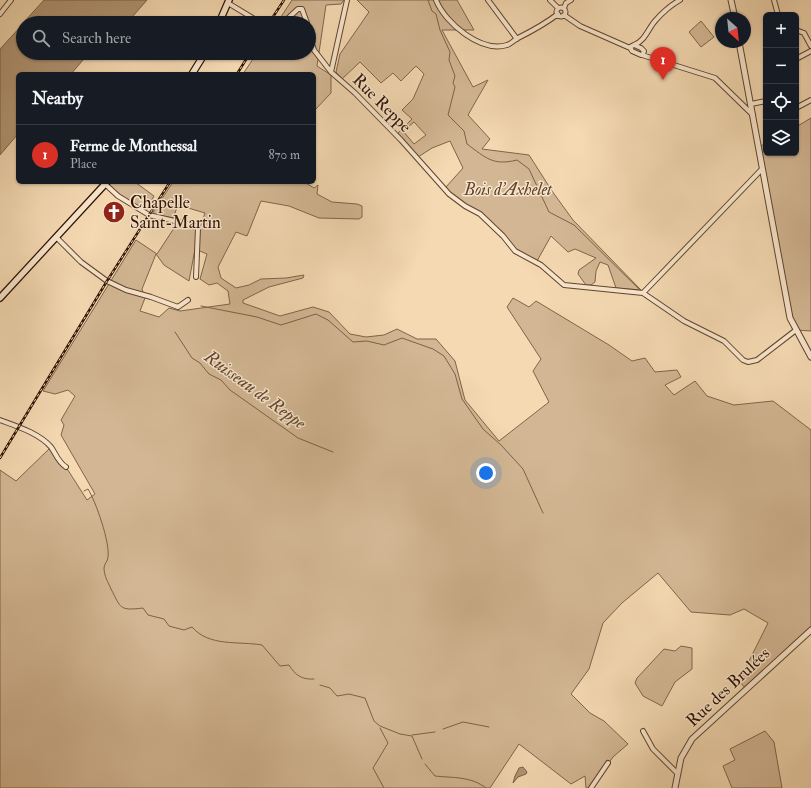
<!DOCTYPE html>
<html lang="en">
<head>
<meta charset="utf-8">
<style>
  body { margin:0; font-family:"IM FELL Double Pica",serif; background:#20242c; color:#f1f3f6 }
  .controls { position:absolute; right:12px; top:12px; display:grid; overflow:hidden; border-radius:6px; box-shadow:0 1px 3px #0004 }
  .controls button { width:36px; height:36px; display:grid; place-items:center; padding:0; border:0; border-bottom:1px solid #363941; background:#171b24; color:#f1f3f6; font:20px sans-serif }
  .compass { position:absolute; left:715px; top:12px; width:36px; height:36px; border-radius:50%; background:#171b24; box-shadow:0 1px 3px #0004; rotate:153deg }
  .you { position:absolute; left:486px; top:473px; width:14px; height:14px; margin:-10px; border:3px solid #fff; border-radius:50%; background:#1a73e8; box-shadow:0 0 0 6px #1a73e833 }
  .badge { display:grid; place-items:center; width:26px; height:26px; border-radius:50%; background:#d93025; color:#fff; font-size:13px; font-weight:700 }
  .pin { position:absolute; translate:-50% -33px; filter:drop-shadow(0 1px 2px #0008) }
  .pin::after { content:''; position:absolute; top:21px; width:14px; height:12px; background:inherit; clip-path:polygon(0 0,100% 0,50% 100%) }
  .list { margin:0; padding:0; list-style:none }
  h2 { display:flex; justify-content:space-between; align-items:center; height:52px; margin:0; padding:0 16px; font-size:17px }
  h2 small { font-size:13px; font-weight:400; color:#9ea1a6 }
  .list li { display:grid; grid-template-columns:26px 1fr auto; gap:12px; align-items:center; box-sizing:border-box; height:60px; padding:0 16px; border-top:1px solid #363941 }
  .list b { display:block; font-size:15px; white-space:nowrap }
  .list p { margin:0; font-size:13px; white-space:nowrap; color:#9ea1a6 }
  .list em { font-size:13px; font-style:normal; color:#9ea1a6 }
  .icon { flex:none; width:22px; height:22px; fill:none; stroke:currentColor; stroke-width:2; stroke-linecap:round; stroke-linejoin:round }
  .map { position:relative; flex:none; width:811px; height:788px; overflow:hidden }
  .search { position:absolute; background:#171b24; box-shadow:0 1px 3px #0004; left:16px; top:16px; width:300px; height:44px; display:flex; align-items:center; gap:10px; box-sizing:border-box; padding:0 14px; border-radius:22px; color:#9ea1a6; font-size:15px }
  .panel { position:absolute; background:#171b24; box-shadow:0 1px 3px #0004; left:16px; top:72px; width:300px; height:112px; border-radius:6px }
  .map>svg:first-child { display:block }
  .green { fill:#d3b794; stroke:#81644a; fill-rule:evenodd }
  .water { fill:#b19575; stroke:#7d6146 }
  .lines { fill:none; stroke-linecap:round; stroke-linejoin:round }
  .stream { stroke:#7d6146; stroke-width:1 }
  .minor-casing { stroke:#60442c; stroke-width:6 }
  .tertiary-casing { stroke:#60442c; stroke-width:7 }
  .secondary-casing { stroke:#2f1200; stroke-width:8 }
  .minor { stroke:#f8e6cd; stroke-width:4 }
  .tertiary { stroke:#f8e6cd; stroke-width:5 }
  .secondary { stroke:#f8e6cd; stroke-width:5.5 }
  .rail-casing { stroke:#2f1200; stroke-width:2.5 }
  .rail { stroke:#f8e6cd; stroke-width:1; stroke-dasharray:3; stroke-linecap:butt }
  .labels { text-anchor:middle; dominant-baseline:central; stroke-width:3; stroke-linejoin:round; paint-order:stroke }
  .street-label { font-size:17px; fill:#2f1200; stroke:#f8e6cd }
  .park-label { font-size:17px; font-style:italic; fill:#60442c; stroke:#f8e6cd }
  .poi-label { font-size:17px; fill:#2f1200; stroke:#f8e6cd; text-anchor:start }
  .water-label { font-size:18px; font-style:italic; fill:#63462f; stroke:#f8e6cd }
</style>
</head>
<body>
<div class="map">
<svg width="811" height="788" viewBox="0 0 811 788">
  <rect width="100%" height="100%" fill="#f4d9b2"/>
  <filter id="stains"><feTurbulence type="fractalNoise" baseFrequency=".005" numOctaves="4"/><feColorMatrix values="0 0 0 0 .2 0 0 0 0 .09 0 0 0 0 .02 0 0 0 .5 -.17"/></filter>
  <radialGradient id="worn" r=".72"><stop offset=".6" stop-color="#630" stop-opacity="0"/><stop offset="1" stop-color="#630" stop-opacity=".3"/></radialGradient>
  <path class="green" d="M292 0H344L341 4 326 5 317 66 331 75V93L314 111V74H243L257 53H309V23H277Z
    M357 0H457L474 30H442L473 87 488 80 468 115 490 139 482 149 529 155 552 191 573 220 641 290 616 288 608 265 600 262 596 271 595 282 591 285H586L578 274 579 270 596 258 575 249 568 252 551 236 537 261 516 250 494 225 450 193 446 187 463 168 450 141 432 148 418 157 398 133 412 119 402 110 413 99 424 74 416 66 401 81 393 73 381 83 360 62 342 79 336 72 340 54 369 12ZM414 122 426 135 414 144 403 131Z
    M701 21 714 37 701 47 689 32Z
    M811 118V331L796 330 790 318 759 147 766 143V153H796V127Z
    M110 182H135L154 196 145 213 125 201 107 185Z
    M173 182H304L314 188 318 185 317 194 332 202 357 204 362 206V217L359 219 319 218 289 206 261 201 247 236 236 232 218 267 221 278 236 288 249 285 261 279 286 278 304 275 303 278 269 287 243 300V303L280 316 313 307 329 312 350 334 366 337 384 335 397 329 417 339H436L455 361 465 400 499 441 549 402 533 371 541 359 507 307 513 298 529 307 536 301 609 345 632 361 645 358 655 372 677 370 681 377 665 385 674 395 695 381 707 396 734 405 773 401 811 430V628L746 689 739 681 768 623 744 609 730 615 691 612 658 573 622 603 603 623 589 669 571 694 590 713 604 721 628 744 613 757 591 788H586L585 776 571 784 519 744 490 788H0V470L16 481 49 449 66 467 87 500 95 494 61 435 64 425 61 420 75 396 68 390 55 394 43 391 136 240 157 254 178 222 200 227 205 213 178 205 173 218 152 214ZM195 249 207 254 200 279 209 285 217 283 228 291 230 304 180 311 169 308 159 317 140 311 145 298 142 289 156 254 164 265 189 281Z
    M681 646 692 648V669L675 682 662 706 643 696 635 683 637 678 664 649 675 651Z
    M765 731 774 742 782 788H732L723 766 735 760 730 749Z"/>
  <path class="water" d="M44 0H147L127 23H23Z
    M23 24V53H89L71 74H18V134L0 155V49Z
    M523 767 527 772 526 774 518 777 513 783 515 776 519 768Z"/>
  <g class="lines">
    <path class="stream" d="M428 0 432 11 436 14 440 30 450 52 449 60 455 76 453 83 455 87 448 115 464 131 467 144C486 158 493 166 517 160L529 169 549 212 574 225 639 289
      M201 306 257 317 281 325 316 314 328 320 353 342 367 341 384 345 402 338 433 349 444 356 455 374 462 399 483 429 501 445 523 469 543 513
      M175 332 192 358 200 363 209 374 221 380 230 390 298 438 333 452
      M84 491 88 489C96 502 110 542 108 557 108 561 104 564 104 568 104 576 108 582 111 589 121 608 119 611 143 608L148 615 164 619 169 626 184 630 192 627C209 647 239 641 262 645L280 666 289 665C295 675 302 680 314 679
      M320 685 330 688 337 696 349 694 365 698 374 721 380 726 400 734 412 736 422 759
      M380 728 388 743 373 768 384 788
      M443 729 463 722 489 727
      M412 735 435 732
      M425 764 435 776C452 778 471 776 486 788"/>
    <g class="minor-casing">
      <path id="minor" d="M347 0 331 72 355 93 401 140 449 194 465 206 480 214 503 236 515 251 541 265 564 285 643 293 762 169
        M436 0C445 23 481 53 507 45 511 44 514 40 518 38 532 31 545 24 558 14
        M488 0 517 39
        M550 0 558 8
        M774 0 778 15
        M228 3 261 23
        M556.5 12a4.5 4.5 0 1 1 9 0a4.5 4.5 0 1 1-9 0Z
        M564 8 566 3 571 0
        M0 14 11 0
        M564 15 580 26 630 48
        M283 23 298 9H302L307 23
        M796 30 804 33 811 46
        M309 35 314 50 331 72
        M634 45C645 41 648 29 655 21 662 13 671 5 680 0
        M634 45 641 48 644 51 643 54 641 55 632 51 630 47Z
        M642 55 715 78 753 115
        M796 59 811 51
        M751 104 766 101
        M796 108 811 100
        M105 184 118 196 149 215 196 226 198 228 196 277
        M56 237 81 262 107 281 126 290 151 297 178 307 188 300
        M643 293 684 321 724 341 743 360 748 362 757 360 796 330
        M0 420C16 426 39 433 51 447 56 454 58 462 66 467
        M643 731 653 749 678 774
        M591 788 608 763"/>
    </g>
    <g class="tertiary-casing">
      <path id="tertiary" d="M731 0 735 18
        M739 42 790 318 811 357
        M675 788 681 758 692 739 811 630"/>
    </g>
    <g class="secondary-casing">
      <path id="secondary" d="M219 23 229 0
        M192 74 205 53
        M0 298 107 182"/>
    </g>
    <use href="#minor" class="minor"/>
    <use href="#tertiary" class="tertiary"/>
    <use href="#secondary" class="secondary"/>
    <g class="rail-casing">
      <path id="rail" d="M269 23 284 0
        M237 74 250 53
        M0 458 107 281 170 182"/>
    </g>
    <use href="#rail" class="rail"/>
  </g>
  <defs>
    <g id="church-disc" transform="scale(1.15)"><circle r="9.5" fill="#8f2418" stroke="#f8e6cd"/><path d="M-1.2-6h2.4v3.5h3.3v2.4h-3.3V6h-2.4V-.1h-3.3v-2.4h3.3Z" fill="#fff"/></g>
  </defs>
  <g fill-rule="evenodd">
    <use href="#church-disc" x="114" y="212"/>
  </g>
  <g class="labels">
    <g class="street-label">
      <text transform="translate(382 103) rotate(45)">Rue Reppe</text>
      <text transform="translate(728 687) rotate(-43)">Rue des Brulées</text>
    </g>
    <g class="park-label">
      <text x="508" y="189">Bois d'Axhelet</text>
    </g>
    <g class="poi-label">
      <text x="130" y="202">Chapelle<tspan x="130" dy="20">Saint-Martin</tspan></text>
    </g>
    <g class="water-label">
      <text transform="translate(255 390) rotate(36)">Ruisseau de Reppe</text>
    </g>
  </g>
  <rect width="100%" height="100%" filter="url(#stains)"/>
  <rect width="100%" height="100%" fill="url(#worn)"/>
</svg>
<div class="controls">
<button>+</button>
<button>−</button>
<button><svg class="icon" aria-label="locate" viewBox="0 0 24 24"><circle cx="12" cy="12" r="6"/><path d="M12 2v4M12 18v4M2 12h4M18 12h4"/></svg></button>
<button><svg class="icon" aria-label="layers" viewBox="0 0 24 24"><path d="M12 4l9 5-9 5-9-5zM3 14l9 5 9-5"/></svg></button>
</div>
<svg class="compass" viewBox="-18 -18 36 36"><path d="M0-13l5 13h-10z" fill="#e53935"/><path d="M0 13l5-13h-10z" fill="#9ea1a6"/></svg>
<div class="you"></div>
<div class="pin badge" style="left:663px;top:80px">1</div>
<div class="search"><svg class="icon" aria-label="search" viewBox="0 0 24 24"><circle cx="10" cy="10" r="6"/><path d="M15 15l6 6"/></svg>Search here</div>
<section class="panel">
<h2>Nearby<small></small></h2>
<ul class="list">
<li><span class="badge">1</span><div><b>Ferme de Monthessal</b><p>Place</p></div><em>870 m</em></li>
</ul>
</section>
</div>
</body>
</html>
